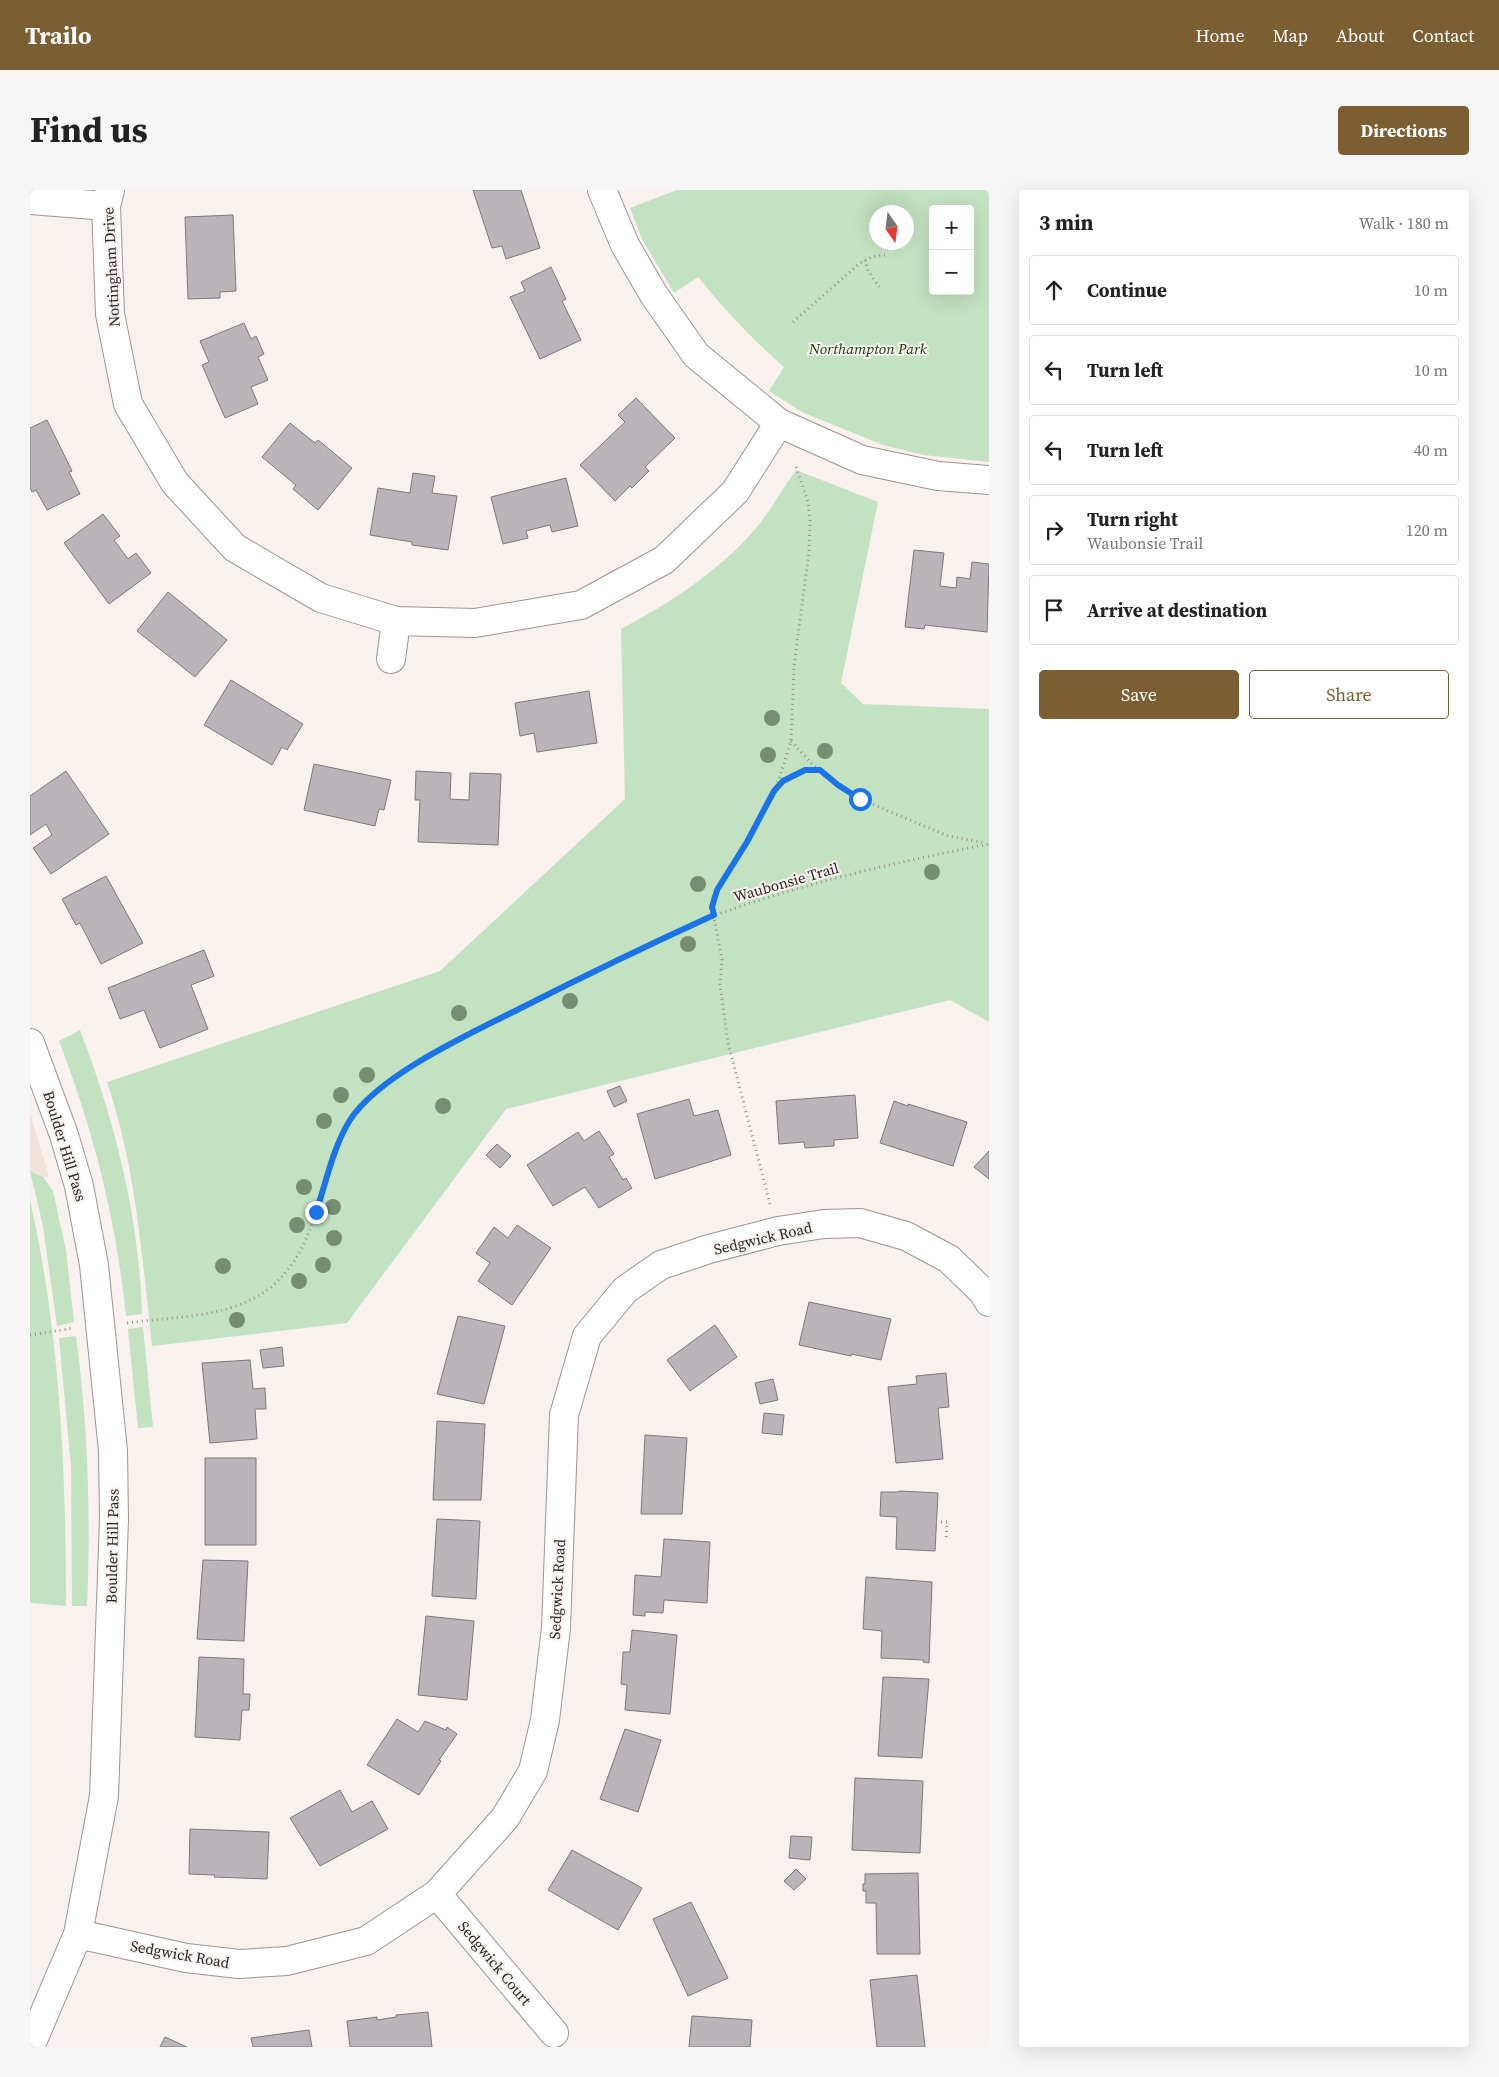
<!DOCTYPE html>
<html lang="en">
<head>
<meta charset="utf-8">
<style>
  body { margin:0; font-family:"Source Serif 4",serif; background:#f6f6f6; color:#222 }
  .controls { position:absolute; right:15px; top:15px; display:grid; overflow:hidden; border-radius:5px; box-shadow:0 5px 20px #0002 }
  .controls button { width:45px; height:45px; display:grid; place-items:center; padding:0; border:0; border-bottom:1px solid #e0e0e0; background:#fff; color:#222; font:25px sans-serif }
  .compass { position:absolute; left:839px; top:15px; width:45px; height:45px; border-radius:50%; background:#fff; box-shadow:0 5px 20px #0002; rotate:166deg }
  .stop { position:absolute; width:15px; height:15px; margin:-11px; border:4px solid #1a73e8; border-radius:50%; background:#fff }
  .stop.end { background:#1a73e8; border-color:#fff; box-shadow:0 1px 5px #0008 }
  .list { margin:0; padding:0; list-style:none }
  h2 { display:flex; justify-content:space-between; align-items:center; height:65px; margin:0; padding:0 20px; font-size:21px }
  h2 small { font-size:16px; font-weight:400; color:#767676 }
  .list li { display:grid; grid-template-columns:32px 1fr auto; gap:15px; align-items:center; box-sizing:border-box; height:70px; margin:0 10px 10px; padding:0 10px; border:1px solid #e0e0e0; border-radius:5px }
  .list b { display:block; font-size:19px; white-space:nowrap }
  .list p { margin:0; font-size:16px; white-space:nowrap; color:#767676 }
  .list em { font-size:16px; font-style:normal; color:#767676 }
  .actions { display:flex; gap:10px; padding:15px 20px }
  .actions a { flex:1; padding:11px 0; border:1px solid #7b5e31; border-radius:5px; text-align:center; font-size:18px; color:#7b5e31 }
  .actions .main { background:#7b5e31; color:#fff }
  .icon { flex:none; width:28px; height:28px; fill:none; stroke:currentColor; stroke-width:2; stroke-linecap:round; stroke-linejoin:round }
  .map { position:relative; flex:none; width:959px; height:1857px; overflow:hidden; border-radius:5px }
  header { display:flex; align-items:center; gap:30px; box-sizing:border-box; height:70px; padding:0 25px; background:#7b5e31; color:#fff }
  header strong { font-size:24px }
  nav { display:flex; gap:28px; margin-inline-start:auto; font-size:18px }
  .intro { display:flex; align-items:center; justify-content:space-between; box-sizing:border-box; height:120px; padding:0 30px }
  h1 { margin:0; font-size:35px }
  .button { padding:12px 22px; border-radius:5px; background:#7b5e31; color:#fff; font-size:18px; font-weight:700 }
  main { display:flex; gap:30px; padding:0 30px }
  aside { flex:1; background:#fff; border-radius:5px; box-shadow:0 5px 20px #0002 }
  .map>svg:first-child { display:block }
  .built { fill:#f1e2dc }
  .green { fill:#c3e2c1; fill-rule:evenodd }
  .building { fill:#bab5b9; stroke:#7d787c }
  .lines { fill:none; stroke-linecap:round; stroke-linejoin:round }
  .minor-casing { stroke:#9c9593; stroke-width:30 }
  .path { stroke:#979290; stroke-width:3; stroke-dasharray:1 4; stroke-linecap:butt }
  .minor { stroke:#fff; stroke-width:28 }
  .tree { fill:#758e72 }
  .route { stroke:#1a73e8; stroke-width:6 }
  .labels { text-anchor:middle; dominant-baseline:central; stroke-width:4; stroke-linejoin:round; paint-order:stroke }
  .street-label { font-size:15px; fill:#2a2726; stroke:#f8f1ee }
  .park-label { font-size:15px; font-style:italic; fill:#0a3d0d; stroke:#f8f1ee }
</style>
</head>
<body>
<header>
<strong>Trailo</strong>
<nav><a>Home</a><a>Map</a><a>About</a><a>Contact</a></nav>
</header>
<div class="intro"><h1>Find us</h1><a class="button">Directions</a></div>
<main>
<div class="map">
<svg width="959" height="1857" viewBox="0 0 959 1857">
  <rect width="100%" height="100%" fill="#f8f1ee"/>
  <path class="built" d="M0 923 19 987H13L0 981Z"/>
  <path class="green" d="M647 0H959V272L894 265 853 255 772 222 739 201 754 177C722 149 695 120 668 87L644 103 612 49 600 18ZM903 19H940V101H903ZM846 22H876V52H846Z
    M766 280 848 312 811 493 833 514 959 519V832L920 810 476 919 317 1133 122 1156C112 1067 106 977 77 892L410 781 595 609 591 439C638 414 683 385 719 346 737 327 751 301 766 280Z
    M50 840C85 931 109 1026 112 1124L96 1126C86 1029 64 942 29 851Z
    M0 981 13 987 23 1001 36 1060 44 1132 27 1136 13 1036Z
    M0 1010C30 1142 36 1281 36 1416L0 1413Z
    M113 1137 123 1237 108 1238 98 1139Z
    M46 1146C58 1236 61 1325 57 1416H42L41 1277 29 1148Z"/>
  <path class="building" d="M443 0H491L510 58 476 69 472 56 462 58Z
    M203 25 206 101 190 102V108L158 109 155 27Z
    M521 77 536 109 532 111 551 150 510 169 480 107 495 101 491 92Z
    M214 133 221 149 226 146 234 164 228 167 238 190 221 197 228 214 195 228 172 175 179 172 170 151Z
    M606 208 645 248 615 277 619 281 602 298 600 296 585 311 550 275 595 232 588 225Z
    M17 230 42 281 39 282 50 304 17 320 6 300 2 302 0 298V238Z
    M260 233 285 253 288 250 322 278 288 320 263 299 266 295 232 267Z
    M383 283 405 286 402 303 427 306 418 360 382 355V352L340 345 348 298 380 303Z
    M536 288 548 336 522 342 520 335 496 341 498 348 473 354 461 307Z
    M73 324 90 346 84 350 98 369 106 363 121 383 79 414 34 353Z
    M884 360 914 363 910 396 926 398 927 387 940 389 942 372 959 374 957 442 895 435 894 439 875 437Z
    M138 402 197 450 165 487 107 441Z
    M201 490 273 534 257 560 252 557 242 575 174 535Z
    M559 501 567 553 507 562 504 543 490 546 485 513Z
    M284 574 361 590 354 620 349 619 345 636 274 620Z
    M36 581 79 644 21 684 3 658 22 645 16 634 0 645V606Z
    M386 581 421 583 420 609 439 610 440 583 471 584 468 655 388 652 390 610H385Z
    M76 686 113 753 71 774 50 733 46 735 32 709Z
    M174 760 184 786 161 795 178 839 130 858 114 820 90 829 78 798Z
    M590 896 597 911 584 917 577 901Z
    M825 905 828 948 804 950V956L775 958 774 952 749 954 746 911Z
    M659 909 664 926 688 920 701 965 625 989 607 924Z
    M864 911 878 916V914L937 932 923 976 850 953Z
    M569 941 584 964 579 967 593 990 596 988 602 998 569 1018 555 997 523 1016 497 975 548 942 554 951Z
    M467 954 481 966 470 978 456 965Z
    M959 961V989L944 977Z
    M487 1035 521 1058 482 1115 448 1091 460 1073 446 1063 464 1037 478 1048Z
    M779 1112 861 1129 851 1170 821 1164V1166L769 1155Z
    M428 1126 475 1136 454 1214 407 1204Z
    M685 1135 707 1167 660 1201 637 1170Z
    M252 1157 254 1176 233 1178 230 1160Z
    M220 1170 223 1199 235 1198 236 1219H225L227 1249 180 1253 172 1173Z
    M916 1183 919 1217 908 1218 913 1269 866 1273 858 1197 887 1194 886 1186Z
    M743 1189 748 1210 730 1214 725 1193Z
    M734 1223 754 1225 752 1245 732 1243Z
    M407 1231 455 1234 451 1310H403Z
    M615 1245 657 1248 652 1324H611Z
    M175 1268H226V1355H175Z
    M869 1301 908 1303 905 1361 866 1359 867 1327 850 1326 851 1302H868Z
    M407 1329 450 1331 446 1409 402 1406Z
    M634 1349 680 1352 677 1413 634 1410 633 1423 615 1422V1426L603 1425 605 1385 631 1387Z
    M173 1370 218 1371 214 1451 167 1449Z
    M836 1387 902 1392 899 1473 893 1472 894 1470 851 1468 852 1441 833 1439Z
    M396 1426 444 1431 437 1510 388 1505Z
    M602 1440 647 1445 640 1524 595 1520 597 1495 591 1494 593 1462H600Z
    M169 1467 214 1469 213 1504H220L219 1520H212L210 1550 165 1547Z
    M853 1487 899 1489 892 1568 848 1566Z
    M367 1529 388 1542 395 1531 416 1540 417 1537 427 1544 409 1570 411 1571 389 1605 337 1575Z
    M595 1539 631 1550 608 1622 570 1609Z
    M825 1588 893 1591 890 1663 822 1660Z
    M310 1600 322 1622 342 1611 358 1639 290 1676 260 1628Z
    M160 1639 239 1642 237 1689 184 1687 185 1685 159 1684Z
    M761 1646 782 1647 780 1670 759 1668Z
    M542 1660 612 1698 588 1740 518 1700Z
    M766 1679 776 1689 764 1700 754 1691Z
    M888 1683 890 1764H847L846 1713H836V1701H833V1694H835V1684Z
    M661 1712 698 1788 658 1806 623 1729Z
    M887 1785 895 1857H847L840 1790Z
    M398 1822 402 1857H320L317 1831 347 1827V1830L366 1827V1825Z
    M662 1826 722 1830 720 1857H659Z
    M279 1840 282 1857H223L221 1848Z
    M135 1847 157 1857H130Z"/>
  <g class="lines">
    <g class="minor-casing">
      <path id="minor" d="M80 0 76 16 80 124 98 214 145 293 205 358 291 408 366 431 445 433 551 415 634 370 705 302 749 233
        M572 0 595 55 624 105 666 165 749 233 832 270 908 286 959 290
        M0 10 76 16
        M361 469 366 431
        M0 853 34 945 49 996 64 1075 83 1261 84 1329 74 1606 48 1744 0 1857
        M407 1704 524 1843
        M48 1744 156 1768 209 1774 257 1771 336 1751 407 1704 475 1628 503 1581 515 1530 526 1438 534 1225 557 1146 595 1100 631 1075 679 1059 748 1041 794 1034 830 1033 876 1046 919 1069 953 1102 959 1112"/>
    </g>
    <path class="path" d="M835 70 838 80 849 97
      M763 132 830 73 842 67 855 65
      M761 551 781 573 808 595 830 609 918 646 956 653
      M747 598C758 585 773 577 790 580
      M740 1014 698 853 690 794 692 770 682 717 687 700 735 620 749 589 761 551 764 476 779 361 780 329 778 312 766 277
      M97 1133C133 1128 171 1128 206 1116 292 1086 282 996 319 932 331 911 353 896 373 882 415 853 464 831 511 808 551 788 592 767 633 749 650 741 668 731 686 725 774 693 867 672 959 654
      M0 1145 44 1138
      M906 1332H917L916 1351"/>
    <use href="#minor" class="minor"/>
  </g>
  <g class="tree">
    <circle cx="742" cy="528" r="8"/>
    <circle cx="795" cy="561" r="8"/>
    <circle cx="738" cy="565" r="8"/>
    <circle cx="902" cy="682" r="8"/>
    <circle cx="668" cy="694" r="8"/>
    <circle cx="658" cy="754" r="8"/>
    <circle cx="540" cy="811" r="8"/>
    <circle cx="429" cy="823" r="8"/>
    <circle cx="337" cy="885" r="8"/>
    <circle cx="311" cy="905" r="8"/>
    <circle cx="413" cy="916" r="8"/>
    <circle cx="294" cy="931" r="8"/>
    <circle cx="274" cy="997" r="8"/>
    <circle cx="303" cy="1017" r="8"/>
    <circle cx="267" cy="1035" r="8"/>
    <circle cx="304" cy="1048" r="8"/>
    <circle cx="293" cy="1075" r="8"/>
    <circle cx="193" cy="1076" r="8"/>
    <circle cx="269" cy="1091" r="8"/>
    <circle cx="207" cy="1130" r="8"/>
  </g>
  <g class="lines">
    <path class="route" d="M286 1022C296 993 303 957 320 930 349 885 441 843 489 819 554 786 618 755 684 725L682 717 687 700 717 652 744 601 753 591 775 580H790L808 595 830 609"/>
  </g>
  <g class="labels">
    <g class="street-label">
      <text transform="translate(81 77) rotate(-93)">Nottingham Drive</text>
      <text transform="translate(756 692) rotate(-16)">Waubonsie Trail</text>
      <text transform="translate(35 956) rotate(73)">Boulder Hill Pass</text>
      <text transform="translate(733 1048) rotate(-13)">Sedgwick Road</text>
      <text transform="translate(82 1356) rotate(-89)">Boulder Hill Pass</text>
      <text transform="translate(527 1399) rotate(-87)">Sedgwick Road</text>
      <text transform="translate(150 1764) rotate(10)">Sedgwick Road</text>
      <text transform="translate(465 1773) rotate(50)">Sedgwick Court</text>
    </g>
    <g class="park-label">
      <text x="838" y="158">Northampton Park</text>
    </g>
  </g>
</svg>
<div class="controls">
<button>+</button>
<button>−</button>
</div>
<svg class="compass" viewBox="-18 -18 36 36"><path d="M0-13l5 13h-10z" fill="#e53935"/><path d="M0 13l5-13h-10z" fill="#767676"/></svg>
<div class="stop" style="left:830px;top:609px"></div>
<div class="stop end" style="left:286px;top:1022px"></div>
</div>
<aside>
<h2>3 min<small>Walk · 180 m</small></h2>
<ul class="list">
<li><svg class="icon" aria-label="ahead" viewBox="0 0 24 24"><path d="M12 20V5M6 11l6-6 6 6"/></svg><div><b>Continue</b></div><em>10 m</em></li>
<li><svg class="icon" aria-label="left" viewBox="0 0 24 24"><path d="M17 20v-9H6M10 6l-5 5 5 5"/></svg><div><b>Turn left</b></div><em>10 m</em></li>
<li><svg class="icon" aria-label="left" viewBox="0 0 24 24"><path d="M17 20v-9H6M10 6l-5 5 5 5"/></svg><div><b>Turn left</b></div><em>40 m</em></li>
<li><svg class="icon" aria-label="right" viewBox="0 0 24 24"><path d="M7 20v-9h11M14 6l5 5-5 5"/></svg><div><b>Turn right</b><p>Waubonsie Trail</p></div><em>120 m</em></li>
<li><svg class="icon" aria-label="arrive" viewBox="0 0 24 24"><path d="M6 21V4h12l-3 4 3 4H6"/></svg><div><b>Arrive at destination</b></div></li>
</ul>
<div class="actions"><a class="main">Save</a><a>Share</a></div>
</aside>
</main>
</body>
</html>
